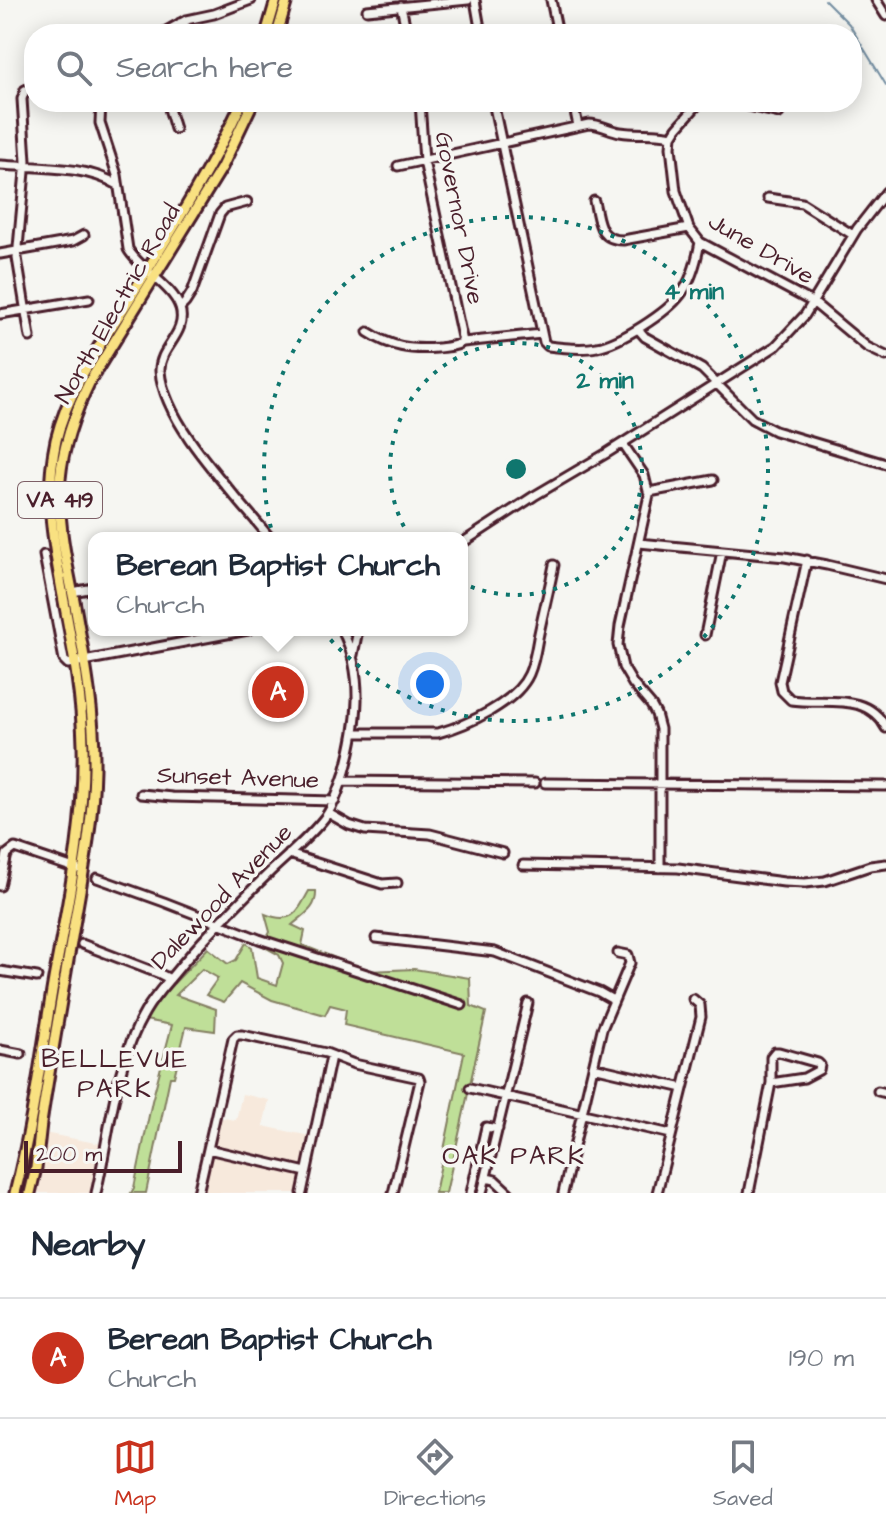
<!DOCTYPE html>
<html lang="en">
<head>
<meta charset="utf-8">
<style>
  body { margin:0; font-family:"Architects Daughter",sans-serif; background:#f6f6f7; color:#1f2937 }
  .scale { position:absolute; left:24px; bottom:20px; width:158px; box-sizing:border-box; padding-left:8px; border:4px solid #4a1f2b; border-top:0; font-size:22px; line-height:28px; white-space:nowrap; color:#4a1f2b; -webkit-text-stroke:6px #f6f6f2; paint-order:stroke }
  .you { position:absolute; left:430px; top:684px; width:28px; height:28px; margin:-20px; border:6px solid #fff; border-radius:50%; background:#1a73e8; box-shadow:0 0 0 12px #1a73e833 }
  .badge { display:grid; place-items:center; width:52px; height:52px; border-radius:50%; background:#c8321e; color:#fff; font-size:26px; font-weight:700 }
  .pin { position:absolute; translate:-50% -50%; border:4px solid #fff; box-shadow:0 2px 8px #0006 }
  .popup { position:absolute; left:88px; top:532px; width:380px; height:104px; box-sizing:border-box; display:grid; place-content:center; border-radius:16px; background:#fff; filter:drop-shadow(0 2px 6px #0005); font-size:26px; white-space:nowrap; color:#747a83 }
  .popup b { font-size:30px; color:#1f2937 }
  .popup::after { content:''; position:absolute; left:50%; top:100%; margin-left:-16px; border:16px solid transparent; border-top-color:#fff }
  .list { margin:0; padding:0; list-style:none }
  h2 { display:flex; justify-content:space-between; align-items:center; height:104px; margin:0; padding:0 32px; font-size:34px }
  h2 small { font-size:26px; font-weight:400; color:#747a83 }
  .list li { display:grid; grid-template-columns:52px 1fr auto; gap:24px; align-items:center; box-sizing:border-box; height:120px; padding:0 32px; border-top:2px solid #e0e1e3 }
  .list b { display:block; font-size:30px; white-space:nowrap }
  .list p { margin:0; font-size:26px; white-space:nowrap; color:#747a83 }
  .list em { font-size:26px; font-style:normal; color:#747a83 }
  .icon { flex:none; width:44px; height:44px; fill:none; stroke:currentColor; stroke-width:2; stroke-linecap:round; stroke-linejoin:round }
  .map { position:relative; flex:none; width:886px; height:1193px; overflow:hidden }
  .search { position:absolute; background:#fff; box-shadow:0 4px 20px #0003; left:24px; right:24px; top:24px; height:88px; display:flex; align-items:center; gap:20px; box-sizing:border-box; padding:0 28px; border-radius:32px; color:#747a83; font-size:30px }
  .sheet { height:224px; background:#fff }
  nav { display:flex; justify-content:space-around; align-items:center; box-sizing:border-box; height:112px; border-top:2px solid #e0e1e3; background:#fff; font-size:22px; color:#747a83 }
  nav a { display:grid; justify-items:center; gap:4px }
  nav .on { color:#c8321e }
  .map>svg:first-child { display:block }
  .built { fill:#f7e9dc }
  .green { fill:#bfdf98; stroke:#847f62; stroke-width:2 }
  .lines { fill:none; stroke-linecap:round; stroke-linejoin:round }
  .stream { stroke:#738da1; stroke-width:2 }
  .minor-casing { stroke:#4a1f2b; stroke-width:13 }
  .major-casing { stroke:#4a1f2b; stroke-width:15 }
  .minor { stroke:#f6f6f2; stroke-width:7 }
  .major { stroke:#f9e181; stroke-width:9 }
  .ring { fill:none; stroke:#0f766e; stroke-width:4; stroke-dasharray:4 8 }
  .labels { text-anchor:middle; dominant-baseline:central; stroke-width:7; stroke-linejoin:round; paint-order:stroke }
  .shield { fill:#f6f6f2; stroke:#7e6067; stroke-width:2 }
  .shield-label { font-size:22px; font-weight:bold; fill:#4a1f2b }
  .street-label { font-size:24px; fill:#4a1f2b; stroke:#f6f6f2 }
  .neighbourhood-label { font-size:26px; letter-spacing:2px; fill:#4a1f2b; stroke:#f6f6f2 }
  .centre { fill:#0f766e; stroke:#f6f6f2; stroke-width:4 }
  .ring-label { font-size:24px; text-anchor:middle; font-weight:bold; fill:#0f766e; stroke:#f6f6f2; stroke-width:7; stroke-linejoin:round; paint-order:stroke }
</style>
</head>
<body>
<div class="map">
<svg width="886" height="1193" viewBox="0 0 886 1193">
  <rect width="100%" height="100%" fill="#f6f6f2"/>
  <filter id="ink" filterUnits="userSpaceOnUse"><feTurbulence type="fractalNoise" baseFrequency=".0125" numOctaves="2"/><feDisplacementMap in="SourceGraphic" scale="16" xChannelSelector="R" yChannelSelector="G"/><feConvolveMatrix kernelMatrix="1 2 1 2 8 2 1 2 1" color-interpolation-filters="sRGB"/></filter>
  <g filter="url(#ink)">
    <path class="built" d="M242 1094 269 1100 263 1126 310 1136 297 1193H201L217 1117 236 1120Z
      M44 1133 101 1144 91 1193H33Z"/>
    <path class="green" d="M309 891H316C317 908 305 914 292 925L305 931 302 945 369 971 414 969 470 978 471 1006 486 1012 446 1193H435L464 1053 344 1025 346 1009 330 1005 325 1015 272 1000 240 983 224 1002 206 995 218 978 202 969 176 995 216 1009 215 1031 186 1027 174 1077H170L146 1193H131L134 1188 152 1101 172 1025 145 1020 152 1006 208 948 228 964 236 960 246 943 252 947 257 978 277 985 283 963 279 955 263 946 270 932 265 914C292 925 297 913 309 891Z"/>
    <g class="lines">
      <path class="stream" d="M825 0 849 24 886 85"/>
      <g class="minor-casing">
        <path id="minor" d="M475 0 481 34
          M551 0 558 34
          M876 0 886 16
          M401 6 407 34
          M367 10 468 0
          M180 23 201 34
          M161 34 186 20 214 14 251 0
          M101 102 100 123 117 175 128 249C139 269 173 286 180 308 188 334 159 347 160 371 164 425 236 495 270 538
          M167 102 175 129
          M420 102 424 161 463 342
          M493 102 544 342 548 346C563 348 582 350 597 347 620 343 667 313 681 294 691 281 697 259 700 242
          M573 102 578 126
          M700 102 677 128 672 136 671 147 676 191 689 228 700 242 814 303 867 347 886 356
          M731 102 779 113
          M0 165C38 168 86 165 118 185
          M398 166 589 124C600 124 609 130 620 132 638 135 655 132 672 136
          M768 198 802 203 853 235
          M594 201C599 221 598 240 623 240L689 228
          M0 254 73 241 84 235
          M180 308 185 303 192 292 220 214 225 208 247 202
          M0 314 89 299
          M638 329 645 337 702 369 752 419 775 431 886 464
          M368 332C391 347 410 350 437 348 447 347 454 347 463 342L542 334
          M30 337 17 258 26 161 22 99 25 90 34 86
          M623 444 644 475 649 495 620 626 618 645 623 667 633 684 651 705 656 714 660 729V868
          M649 492 713 480
          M462 543 534 496 607 453 776 346 805 315 857 229 886 192
          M639 543 785 557 827 565 886 579
          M44 555 64 660 68 664 248 630
          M807 560 780 682 782 691 791 700C825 705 867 691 886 728
          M72 592 94 588
          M705 635 722 551
          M353 655 358 630
          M355 733H438C467 725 516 703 529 674 534 663 536 650 538 638 543 614 549 590 554 565
          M342 781 535 783
          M545 783 886 786
          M141 794 172 797 335 801
          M328 813 349 825 365 830 430 834 503 853
          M289 854 382 884 397 883
          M523 865 678 868 784 882 805 883 825 881 870 866 886 864
          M97 878 164 902 259 939 462 1005
          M0 886 7 854 15 848 77 869
          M376 938 495 952 599 992 613 1000
          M82 944 160 974 170 979
          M0 971 37 977
          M0 1050 21 1054
          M775 1052H779L818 1063 820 1065 819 1070 804 1078 771 1083V1057Z
          M593 1067 683 1088
          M470 1088 671 1134
          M878 1091 886 1093
          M208 1149 306 1172
          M487 1178 495 1180 509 1193
          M96 1193C110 1134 114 1065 145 1012 153 998 164 986 174 974 204 937 237 904 270 872 289 854 310 837 326 816 335 803 340 787 345 772 358 725 365 675 342 630
          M198 1193 233 1039 237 1035H242L326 1053 354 1064 419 1078 420 1081 393 1193
          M302 1193 331 1056
          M471 1193 486 1127 498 1129
          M482 1193 528 1003
          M563 1193 602 1029 630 963 628 955 618 953
          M657 1193 701 1017 700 1005 693 999
          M749 1193 771 1083"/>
      </g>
      <g class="major-casing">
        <path id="major" d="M266 34 276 0
          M277 34 287 0
          M15 1193C33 1123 42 1050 54 979 68 902 85 824 83 745 82 695 72 645 63 596 53 541 44 496 56 440 68 389 100 345 128 301 168 237 210 171 242 102
          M30 1193 36 1168 41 1123C51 1059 62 995 73 931 82 878 93 823 94 769 95 711 84 656 74 600 66 560 57 520 60 479 63 445 75 412 90 381L222 167 253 102"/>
      </g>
      <use href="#minor" class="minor"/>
      <use href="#major" class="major"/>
    </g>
  </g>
  <g class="ring">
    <circle cx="516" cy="469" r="126"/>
    <circle cx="516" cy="469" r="252"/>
  </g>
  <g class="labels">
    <rect class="shield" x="18" y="482" width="84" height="36" rx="6"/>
    <g class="shield-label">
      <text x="60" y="500">VA 419</text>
    </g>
    <g class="street-label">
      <text transform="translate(459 218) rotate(79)">Governor Drive</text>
      <text transform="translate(761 249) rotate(30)">June Drive</text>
      <text transform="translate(118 304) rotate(-60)">North Electric Road</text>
      <text transform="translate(238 778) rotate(2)">Sunset Avenue</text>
      <text transform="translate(222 897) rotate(-46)">Dalewood Avenue</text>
    </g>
    <g class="neighbourhood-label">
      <text x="115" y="1059">BELLEVUE<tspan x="115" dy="30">PARK</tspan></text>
      <text x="514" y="1156">OAK PARK</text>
    </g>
  </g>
  <circle cx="516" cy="469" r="12" class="centre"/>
  <g class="ring-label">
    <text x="694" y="299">4 min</text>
    <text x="605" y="388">2 min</text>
  </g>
</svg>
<div class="scale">200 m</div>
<div class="you"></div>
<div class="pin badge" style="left:278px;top:692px">A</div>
<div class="popup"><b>Berean Baptist Church</b>Church</div>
<div class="search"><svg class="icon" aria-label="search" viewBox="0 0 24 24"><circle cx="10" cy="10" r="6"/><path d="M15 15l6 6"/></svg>Search here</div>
</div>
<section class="sheet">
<h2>Nearby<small></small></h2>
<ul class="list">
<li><span class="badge">A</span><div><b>Berean Baptist Church</b><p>Church</p></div><em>190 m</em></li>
</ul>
</section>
<nav>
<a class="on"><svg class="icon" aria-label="map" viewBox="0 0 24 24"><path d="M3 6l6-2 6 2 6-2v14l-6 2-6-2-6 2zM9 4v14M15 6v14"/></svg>Map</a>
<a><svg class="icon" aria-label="directions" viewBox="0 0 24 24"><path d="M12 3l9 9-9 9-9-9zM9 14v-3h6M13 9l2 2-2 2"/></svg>Directions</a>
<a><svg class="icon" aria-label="saved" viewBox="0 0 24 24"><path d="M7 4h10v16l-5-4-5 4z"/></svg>Saved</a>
</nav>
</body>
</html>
